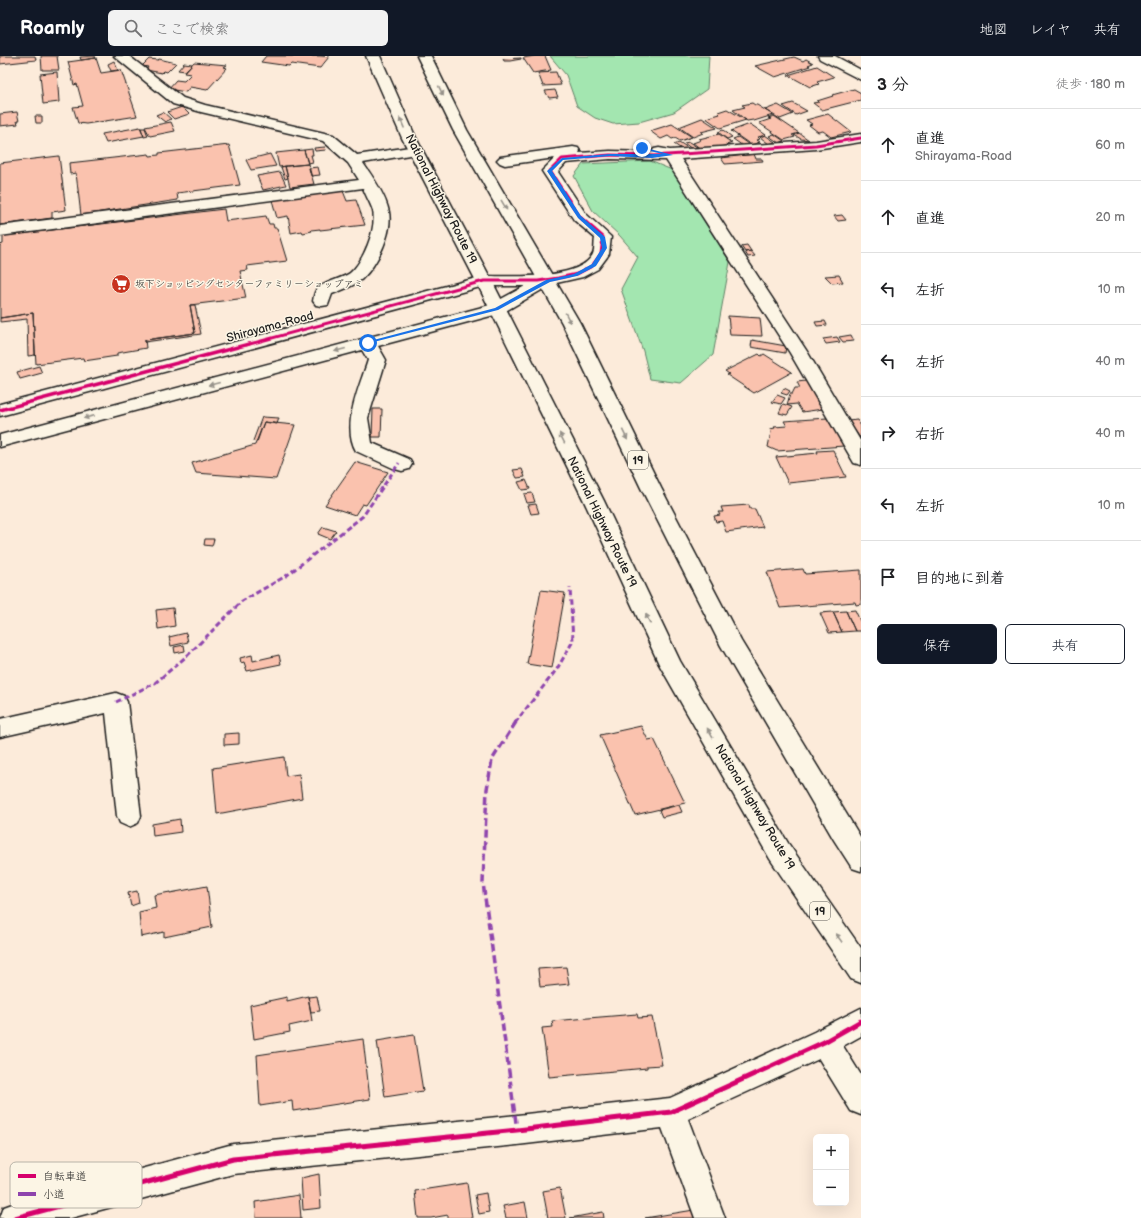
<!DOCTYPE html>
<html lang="ja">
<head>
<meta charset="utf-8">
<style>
  body { margin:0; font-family:"Balsamiq Sans","Klee One",sans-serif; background:#f2f2f2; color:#202124 }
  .controls { position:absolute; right:12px; bottom:12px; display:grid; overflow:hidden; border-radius:6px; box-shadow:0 4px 16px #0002 }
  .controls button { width:36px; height:36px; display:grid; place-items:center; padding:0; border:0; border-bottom:1px solid #e0e0e0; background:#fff; color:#202124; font:20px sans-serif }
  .stop { position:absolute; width:12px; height:12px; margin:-9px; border:3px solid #1a73e8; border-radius:50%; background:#fff }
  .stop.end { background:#1a73e8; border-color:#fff; box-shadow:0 1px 4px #0008 }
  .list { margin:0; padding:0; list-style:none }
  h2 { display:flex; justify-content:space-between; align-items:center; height:52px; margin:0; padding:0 16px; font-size:17px }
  h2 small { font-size:13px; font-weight:400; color:#757577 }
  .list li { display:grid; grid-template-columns:26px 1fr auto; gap:12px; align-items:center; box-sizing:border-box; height:72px; padding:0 16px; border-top:1px solid #e0e0e0 }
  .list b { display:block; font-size:15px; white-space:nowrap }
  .list p { margin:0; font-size:13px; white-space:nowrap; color:#757577 }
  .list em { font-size:13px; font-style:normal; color:#757577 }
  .actions { display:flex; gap:8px; padding:12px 16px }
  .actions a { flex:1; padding:9px 0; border:1px solid #111827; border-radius:6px; text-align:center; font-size:14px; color:#111827 }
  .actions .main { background:#111827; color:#fff }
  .icon { flex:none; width:22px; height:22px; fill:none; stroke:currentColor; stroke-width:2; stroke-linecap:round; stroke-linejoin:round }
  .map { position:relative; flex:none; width:861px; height:1162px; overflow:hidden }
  header { display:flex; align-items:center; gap:24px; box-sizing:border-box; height:56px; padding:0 20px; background:#111827; color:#fff }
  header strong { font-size:19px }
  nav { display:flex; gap:22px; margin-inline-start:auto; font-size:14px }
  .search { width:280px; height:36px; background:#f2f2f2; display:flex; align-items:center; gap:10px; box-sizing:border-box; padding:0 14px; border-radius:6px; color:#757577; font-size:15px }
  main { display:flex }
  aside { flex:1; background:#fff }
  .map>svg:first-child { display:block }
  .green { fill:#a3e6b0; stroke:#608166 }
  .building { fill:#fac2ae; stroke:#1c1c1c }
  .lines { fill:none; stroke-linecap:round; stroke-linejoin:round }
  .minor-casing { stroke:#1c1c1c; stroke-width:3 }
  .highway-casing { stroke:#1c1c1c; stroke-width:3 }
  .minor { fill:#fcf5e5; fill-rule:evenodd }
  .highway { fill:#fcf5e5; fill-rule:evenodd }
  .quiet-far1 { stroke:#8e44ad; stroke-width:3; stroke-dasharray:5.5 3; stroke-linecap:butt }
  .quiet { stroke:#8e44ad; stroke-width:3.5; stroke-dasharray:8 3.5; stroke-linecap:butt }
  .cycleway-far2-casing { stroke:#fcf5e5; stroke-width:5 }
  .cycleway-far1-casing { stroke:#fcf5e5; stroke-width:6 }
  .cycleway-casing { stroke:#fcf5e5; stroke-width:8 }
  .cycleway-far2 { stroke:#d6006c; stroke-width:3 }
  .cycleway-far1 { stroke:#d6006c; stroke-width:3.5 }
  .cycleway { stroke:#d6006c; stroke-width:5 }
  .oneway { fill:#97938b }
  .route { fill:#1a73e8 }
  .labels { text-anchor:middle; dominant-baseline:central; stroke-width:3; stroke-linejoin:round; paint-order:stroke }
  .far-poi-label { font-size:10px; fill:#1c1c1c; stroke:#fcf5e5; text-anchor:start }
  .shield { fill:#fcf5e5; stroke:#5f5d58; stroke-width:1 }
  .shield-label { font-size:11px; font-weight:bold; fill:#1c1c1c }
  .street-label { font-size:12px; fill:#1c1c1c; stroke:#fcf5e5 }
  .key { fill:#fcf5e5; stroke:#b9b4a9; stroke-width:1 }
  .key-label { font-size:11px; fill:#1c1c1c }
</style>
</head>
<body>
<header>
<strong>Roamly</strong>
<div class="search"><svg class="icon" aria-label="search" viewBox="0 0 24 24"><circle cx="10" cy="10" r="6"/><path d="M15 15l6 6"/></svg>ここで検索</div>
<nav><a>地図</a><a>レイヤ</a><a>共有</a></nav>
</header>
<main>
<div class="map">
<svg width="861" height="1162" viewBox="0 0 861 1162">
  <rect width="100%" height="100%" fill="#fcebda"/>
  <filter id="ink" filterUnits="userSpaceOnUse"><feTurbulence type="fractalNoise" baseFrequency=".025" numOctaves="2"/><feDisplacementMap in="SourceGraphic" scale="8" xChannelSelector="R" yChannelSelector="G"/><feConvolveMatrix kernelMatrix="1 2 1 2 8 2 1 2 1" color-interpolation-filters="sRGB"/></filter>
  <g filter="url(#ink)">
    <path class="green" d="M550 0H709L707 33 674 56 639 66 613 68 595 62 577 50 566 19Z
      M650 105 672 114 730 206 713 299 681 327 650 323 643 295 621 233 638 201 620 180 593 155 574 120 583 108Z"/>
    <path class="building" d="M0 0H35L36 4 0 8Z
      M41 0H57L59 14H42Z
      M95 0 96 2 81 4 80 1Z
      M266 0H320L329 1 320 12 291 8 289 10 261 6Z
      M535 0H545L551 14 533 17 523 2Z
      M794 1 803 5 806 3 813 7 808 9 810 10 775 21 755 10Z
      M96 2 101 17 121 14 137 60 86 68 78 67 73 51 83 50 77 28 74 29 68 6Z
      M521 2V3L510 5H504L503 3Z
      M149 3 158 4 159 3 176 7 167 16 164 15 162 17 146 14 148 11 142 10Z
      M114 5 118 14 111 15 108 8Z
      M194 6 227 9 224 11 227 12 207 34 190 31 186 36 168 33 176 24 184 25 191 18 184 17Z
      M184 7 192 8 185 15 178 14Z
      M817 10 834 21 817 26 819 28 810 31 788 19Z
      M57 16 59 46 43 48 40 18Z
      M556 16 561 29 543 30 538 17Z
      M854 33 861 37V44L822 54 813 47 819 46 817 45 833 40 832 39Z
      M555 34 558 41 549 42 545 35Z
      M752 47 755 49H757L773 59 754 65 753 64 747 65 733 54 745 51 742 49Z
      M793 47 807 55 796 59 783 50Z
      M778 49 793 58 780 63 765 54Z
      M182 51 189 58 174 63 167 56Z
      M727 53 746 64 720 72 706 62 720 58 718 56Z
      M17 56 19 65H17L18 68 0 70V58Z
      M163 56 171 63 165 66 156 59Z
      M828 58 851 76 831 81 823 75 818 76 809 69 812 68 806 64Z
      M35 60H42V67H36Z
      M774 60 799 77 792 79 795 81 784 84 759 67 771 63 768 62Z
      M702 62 717 72 701 76 703 77 693 81 679 71Z
      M171 66 175 75 150 80 145 71Z
      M672 68 692 81 680 85 675 82 672 83 668 80 661 83 650 75Z
      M750 68 766 79 758 81 760 83 757 84 760 86 751 89 731 75Z
      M140 71 144 80 106 87 102 78Z
      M141 72H145L148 80 144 81Z
      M723 74 732 81 727 83 718 76Z
      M799 77 809 84 801 83 794 79Z
      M719 78 732 87 718 92 716 91 701 93 693 87 701 84 699 83Z
      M774 78 784 85 779 87 769 80Z
      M765 79 775 86 769 88 760 81Z
      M738 81 748 88 743 90 733 83Z
      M679 86 688 92 683 94 674 88Z
      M689 86 697 91 692 93 684 87Z
      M229 89 240 129 177 137 178 144 81 159 76 117 70 118 69 107 149 98 150 100 159 99V97Z
      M325 91 326 94 315 95 314 92Z
      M312 93 313 99H311L313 106 308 107 304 94Z
      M304 94 308 108 279 111 276 97Z
      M270 98 276 110 251 114 246 104Z
      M754 98 756 103H762L763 105 725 108 721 102Z
      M59 100 66 154 52 156V162L0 169V107Z
      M308 108 314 128 290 131 285 110Z
      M285 110 288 122 285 123 281 111Z
      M318 111 320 119 311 120 309 112Z
      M280 116 286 129 263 134 257 120Z
      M343 135 347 145 356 144 365 169 320 174V173L311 174 312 175 303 177 302 175 291 177 288 160 277 162 272 144Z
      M224 153 226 165 266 160 269 168H273L274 172H277L287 205 247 210 248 214 240 215 246 242 190 249 195 277 145 284 146 292 117 297V300L84 305 83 302 36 308 33 257 0 262V189L3 188V180Z
      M842 159 846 164 838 165 834 160Z
      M747 189 751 195 745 196 741 190Z
      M751 195 755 200 748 201 745 196Z
      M839 219 843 226 832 227 825 220Z
      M190 249H195L201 278 145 286V284L195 277Z
      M33 257 35 299 28 300 27 263 0 266V262Z
      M728 260 760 262 762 280 730 279Z
      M825 265 827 269 817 270 815 266Z
      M851 279 854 285 843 286 839 281Z
      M837 281 840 286 826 288 823 283Z
      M752 284 786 290 785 297 751 291Z
      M759 298 761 300 764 298 792 316 754 337 727 319 729 318 725 315Z
      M39 310 42 317 20 323 17 316Z
      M806 325 823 353 802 356 797 348 787 349 790 338H792L795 332H800L797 326Z
      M784 332 790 335 787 339 781 337Z
      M777 339 785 342 781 348 772 346Z
      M783 348 792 351 787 359 779 357Z
      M373 353H382L381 381H372Z
      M262 361 279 362 277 368 264 366 257 386 253 385Z
      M827 362 844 390 777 395 768 391 771 376 770 373 775 372 774 371 787 370 784 365Z
      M857 364 861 370V383L848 365Z
      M264 366 295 369 276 423 196 417 192 407 255 389Z
      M833 394 846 421 788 427 776 401 818 397 817 395Z
      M355 406 388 416 366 449 362 448 355 459 325 449Z
      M522 413 525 421 517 422 513 414Z
      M526 424 530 433 522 434 518 426Z
      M532 437 535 446 527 447 524 438Z
      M536 448 539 457 531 458 528 449Z
      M749 449 750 453H755L763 471 726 476 722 465 716 466 714 460 720 459 718 456H723L721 451Z
      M323 471 336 475 330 483 318 478Z
      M205 483H214L212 490 204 489Z
      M803 513 805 518 861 514V548L856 549 855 546 780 552 767 516Z
      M541 534 565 537 552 612 527 608Z
      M173 552 175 570 158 573 156 554Z
      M855 554 861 567V575H855L846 555Z
      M846 555 855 575 842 576 833 556Z
      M833 556 842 576 829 577 820 557Z
      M186 577 188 586 171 590 169 581Z
      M184 589 185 595 175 597 174 591Z
      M252 599 253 605 279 599 281 608 247 615 244 606 241 607 240 602Z
      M641 670 648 684 654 683 685 747 635 759 600 679Z
      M239 677V688L224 689V678Z
      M284 701 286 720 299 718 302 742 217 758 213 712Z
      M679 749 682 756 662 761 659 754Z
      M180 763 181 776 153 780 152 768Z
      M207 830 212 871 164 881V876L141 881 139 856 156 852 154 839 170 836V837Z
      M137 835 139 847 131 850 128 837Z
      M566 911 569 928 540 931 538 913Z
      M308 940 312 965 289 970 290 976 254 983 250 949 287 941V945Z
      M317 940 320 955 311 956 308 941Z
      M637 958 638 962 652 961 662 1009 647 1010V1012L549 1021 542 972 553 971 552 965Z
      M414 979 423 1035 385 1041 377 985Z
      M363 983 370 1043 293 1055 292 1045 260 1050 257 999Z
      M319 1118 321 1152 303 1154 301 1122Z
      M467 1127 472 1162H448V1159L431 1162H418L415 1135Z
      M560 1132 566 1162H548L543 1135Z
      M486 1137 489 1156 479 1158 475 1139Z
      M299 1139 301 1162H256L255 1146Z
      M525 1146 528 1162H506L503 1150Z
      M694 1154 696 1162H645Z
      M603 1156 604 1162H570Z"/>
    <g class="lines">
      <g class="minor-casing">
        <path id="minor" d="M114 0H129L183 42 205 49 333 79 357 99 416 90 421 91 423 94 421 97 363 107C373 121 386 140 389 156 393 177 377 209 362 223 354 230 342 234 332 238L328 249 322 250 316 249 313 245C314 241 314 236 317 233 320 228 343 222 350 217 363 206 377 173 373 155 371 148 366 140 363 132L0 180V170L359 124 348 107 323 85 201 56 173 48Z
          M818 0H835L861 14V24L820 3Z
          M861 78V86L816 93 681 103 808 297 861 386V409L854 407 790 297 666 104 610 103 566 107 558 116 586 158 611 181 609 198 607 201 598 213 583 221 552 228 502 257 378 290 386 304 368 362 372 387 409 403 412 408 409 413 402 415 395 413 356 395C341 369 360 330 368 304L362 294 0 391V379L490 249 525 230H484L0 360V348L484 220C509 220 580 225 593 198 595 194 594 187 595 182L574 164 542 115 555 102 505 109 500 107 497 104 500 101 573 91 578 92 580 95 579 97 610 95 652 96 654 93 659 92 670 94 816 85Z
          M116 637 124 640 127 646 141 760 138 767 129 771 120 767 117 760 106 657 0 681V663Z
          M861 952V980L843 990 861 1019V1059L851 1055 819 1003 688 1063 725 1162H695L662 1072 517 1089 233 1118 71 1162H0L4 1151 15 1147 233 1088 517 1059 670 1042 814 976Z"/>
      </g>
      <g class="highway-casing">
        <path id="highway" d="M366 0H380L416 82 492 225 604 445 680 605 788 787 861 892V927L851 923 770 803 659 608 584 445 476 225 402 82Z
          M417 0H431L467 74 580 267 661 432 741 585 861 782V815L852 812 834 784 721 590 641 432 562 267 453 74Z"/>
      </g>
      <use href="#minor" class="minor"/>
      <use href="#highway" class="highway"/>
      <path class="quiet-far1" d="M116 646 155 627 188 599 242 545 286 520 363 460 399 407
        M515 667 557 613 573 585 570 532"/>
      <path class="quiet" d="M516 666 492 704 487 733 483 827 517 1074"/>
      <g class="cycleway-far2-casing">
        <path id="cycleway-far2" d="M246 289 484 225H538L558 222 577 218 592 210 601 198 603 181 580 161 550 115 562 103 610 99 652 100 816 89 861 82"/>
      </g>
      <g class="cycleway-far1-casing">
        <path id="cycleway-far1" d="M0 354 249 288"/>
      </g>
      <g class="cycleway-casing">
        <path id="cycleway" d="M15 1162 233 1103 517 1074 671 1056 824 986 861 965"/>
      </g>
      <use href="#cycleway-far2" class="cycleway-far2"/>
      <use href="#cycleway-far1" class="cycleway-far1"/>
      <use href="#cycleway" class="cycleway"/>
    </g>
    <defs><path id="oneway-solid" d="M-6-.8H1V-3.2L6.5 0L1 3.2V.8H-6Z"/></defs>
    <g class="oneway">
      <use href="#oneway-solid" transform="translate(441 35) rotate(64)"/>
      <use href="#oneway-solid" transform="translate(402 67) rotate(-113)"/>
      <use href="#oneway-solid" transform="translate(504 149) rotate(60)"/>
      <use href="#oneway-solid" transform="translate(568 262) rotate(62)"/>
      <use href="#oneway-solid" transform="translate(340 294) rotate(165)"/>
      <use href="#oneway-solid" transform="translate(214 328) rotate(165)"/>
      <use href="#oneway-solid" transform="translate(89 361) rotate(165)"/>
      <use href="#oneway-solid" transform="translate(625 379) rotate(64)"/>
      <use href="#oneway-solid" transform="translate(562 382) rotate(-117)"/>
      <use href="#oneway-solid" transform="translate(648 563) rotate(-115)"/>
      <use href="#oneway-solid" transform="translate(710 677) rotate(-120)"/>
      <use href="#oneway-solid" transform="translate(839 882) rotate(-125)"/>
    </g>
  </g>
  <path class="route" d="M642 91 673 99 652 102 610 100 563 104 552 115 581 160 605 181 607 192 596 210 577 220 550 226 498 254 366 288V286L495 252 546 224 574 218 592 208 602 192 600 182 578 162 547 115 562 102 610 98H663L641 93Z"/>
  <defs>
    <g id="supermarket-disc" transform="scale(1)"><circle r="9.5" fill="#c8321e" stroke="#fcf5e5"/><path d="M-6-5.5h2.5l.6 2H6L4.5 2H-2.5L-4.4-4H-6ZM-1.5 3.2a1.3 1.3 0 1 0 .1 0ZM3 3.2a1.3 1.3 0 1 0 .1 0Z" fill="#fff"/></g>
  </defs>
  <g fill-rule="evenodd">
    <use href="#supermarket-disc" x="121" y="228"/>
  </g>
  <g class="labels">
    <g class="far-poi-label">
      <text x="135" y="228">坂下ショッピングセンターファミリーショップアミ</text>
    </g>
    <g class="shield">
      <rect x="628" y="395" width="20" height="18" rx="3"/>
      <rect x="810" y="846" width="20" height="18" rx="3"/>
    </g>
    <g class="shield-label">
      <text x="638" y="404">19</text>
      <text x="820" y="855">19</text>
    </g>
    <g class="street-label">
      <text transform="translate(441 143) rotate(63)">National Highway Route 19</text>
      <text transform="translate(270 271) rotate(-15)">Shirayama-Road</text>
      <text transform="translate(602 466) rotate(64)">National Highway Route 19</text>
      <text transform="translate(755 751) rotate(59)">National Highway Route 19</text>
    </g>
  </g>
  <rect x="10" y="1106" width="132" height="46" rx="6" class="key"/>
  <rect x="18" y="1118" width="18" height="4" fill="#d6006c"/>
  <rect x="18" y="1136" width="18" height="4" fill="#8e44ad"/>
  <g class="key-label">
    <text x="43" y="1124">自転車道</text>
    <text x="43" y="1142">小道</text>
  </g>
</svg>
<div class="controls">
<button>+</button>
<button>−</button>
</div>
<div class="stop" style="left:368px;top:287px"></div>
<div class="stop end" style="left:642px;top:92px"></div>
</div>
<aside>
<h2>3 分<small>徒歩 · 180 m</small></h2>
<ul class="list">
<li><svg class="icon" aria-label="ahead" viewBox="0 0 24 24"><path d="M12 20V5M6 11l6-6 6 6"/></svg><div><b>直進</b><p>Shirayama-Road</p></div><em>60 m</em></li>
<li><svg class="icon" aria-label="ahead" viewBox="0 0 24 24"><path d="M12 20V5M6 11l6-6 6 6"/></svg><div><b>直進</b></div><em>20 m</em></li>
<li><svg class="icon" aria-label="left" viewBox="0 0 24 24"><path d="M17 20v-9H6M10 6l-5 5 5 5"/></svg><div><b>左折</b></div><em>10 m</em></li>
<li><svg class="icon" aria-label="left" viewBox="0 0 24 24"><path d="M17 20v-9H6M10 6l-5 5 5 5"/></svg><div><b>左折</b></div><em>40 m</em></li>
<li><svg class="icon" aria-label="right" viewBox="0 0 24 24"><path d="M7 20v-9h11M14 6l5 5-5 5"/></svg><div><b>右折</b></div><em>40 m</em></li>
<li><svg class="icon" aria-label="left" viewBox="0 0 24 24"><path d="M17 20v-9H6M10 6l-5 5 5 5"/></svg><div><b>左折</b></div><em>10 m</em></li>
<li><svg class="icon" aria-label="arrive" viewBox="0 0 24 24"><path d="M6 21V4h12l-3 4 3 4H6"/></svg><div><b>目的地に到着</b></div></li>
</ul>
<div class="actions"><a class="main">保存</a><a>共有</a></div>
</aside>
</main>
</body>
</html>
